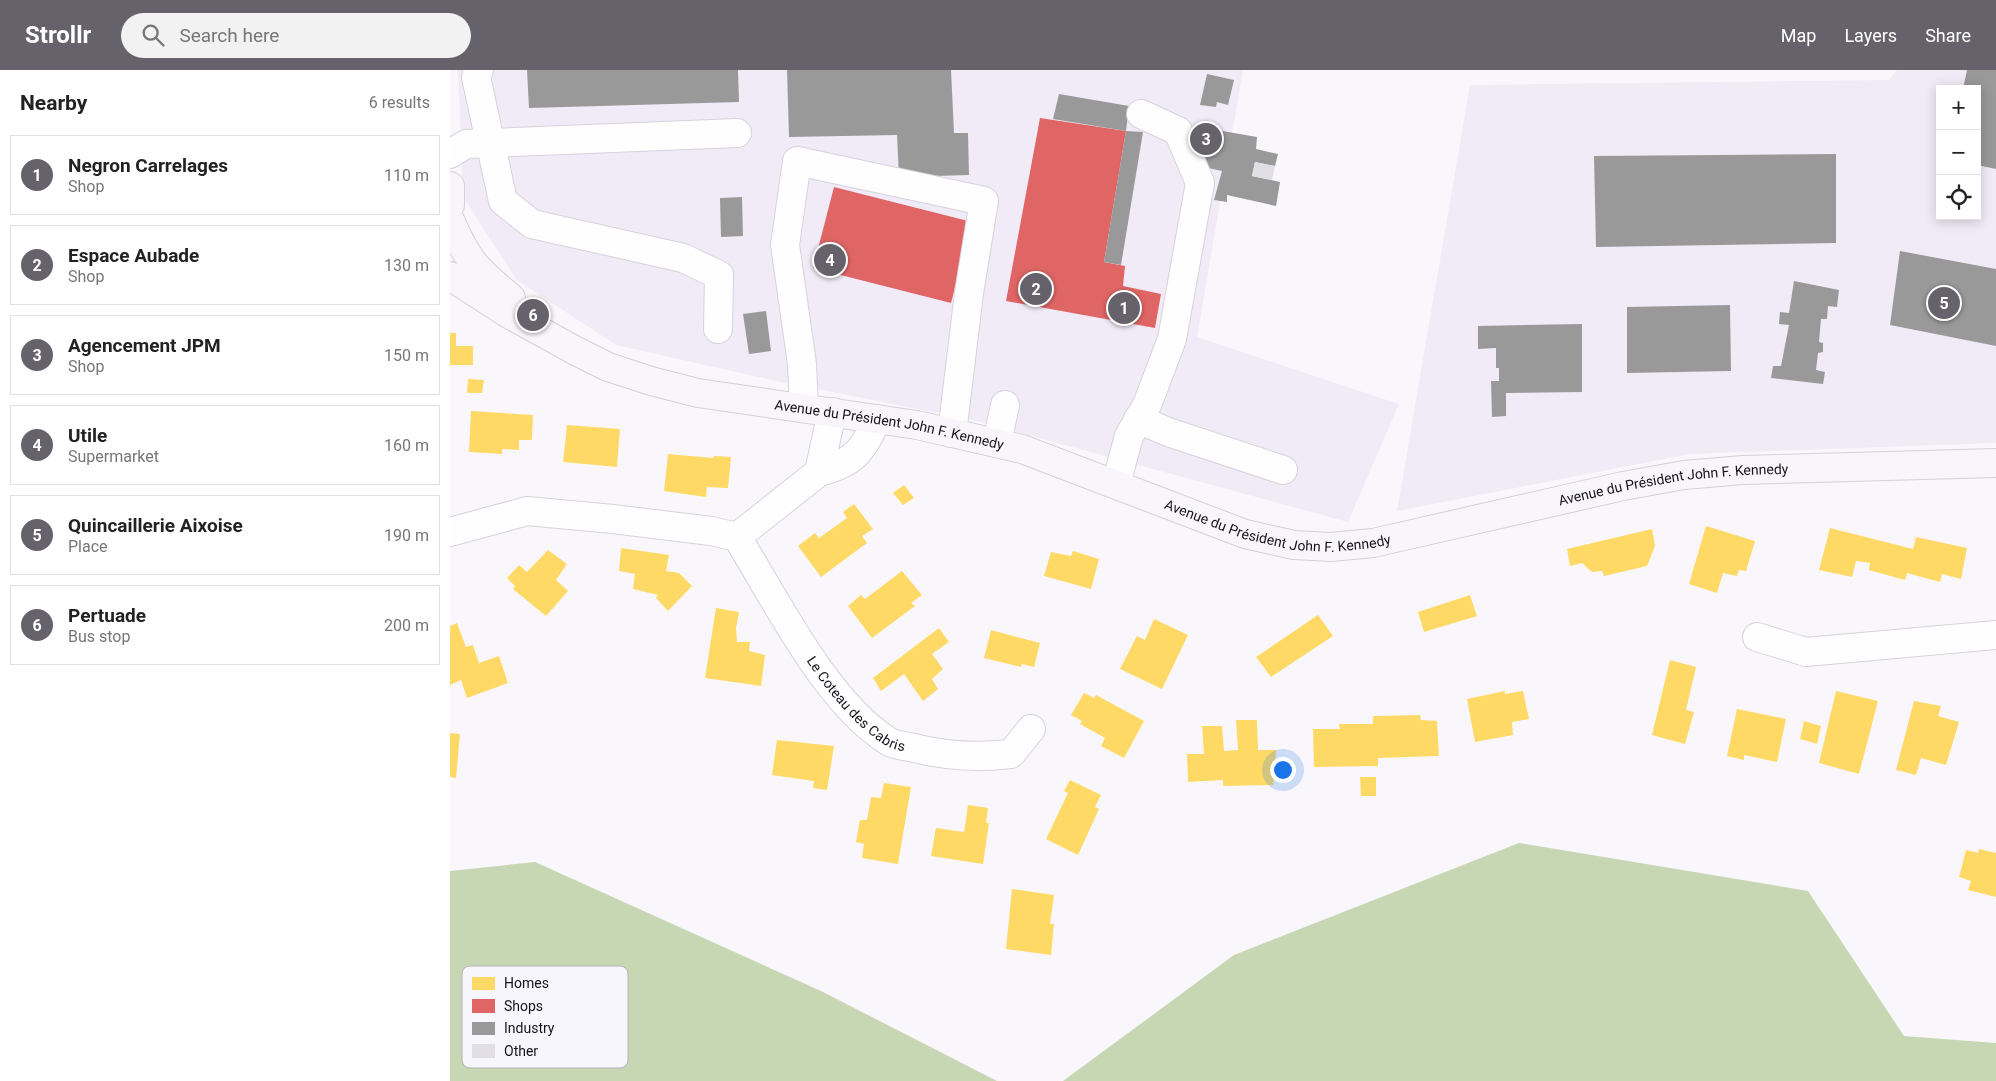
<!DOCTYPE html>
<html lang="en">
<head>
<meta charset="utf-8">
<style>
  body { margin:0; font-family:Roboto,sans-serif; background:#f2f2f2; color:#222 }
  .controls { position:absolute; right:15px; top:15px; display:grid; overflow:hidden; border-radius:0px; box-shadow:0 2px 12px #0003 }
  .controls button { width:45px; height:45px; display:grid; place-items:center; padding:0; border:0; border-bottom:1px solid #e0e0e0; background:#fff; color:#222; font:25px sans-serif }
  .you { position:absolute; left:832px; top:699px; width:18px; height:18px; margin:-12px; border:4px solid #fff; border-radius:50%; background:#1a73e8; box-shadow:0 0 0 8px #1a73e833 }
  .badge { display:grid; place-items:center; width:32px; height:32px; border-radius:50%; background:#65626b; color:#fff; font-size:16px; font-weight:700 }
  .pin { position:absolute; translate:-50% -50%; border:2px solid #fff; box-shadow:0 1px 5px #0006 }
  .list { margin:0; padding:0; list-style:none }
  h2 { display:flex; justify-content:space-between; align-items:center; height:65px; margin:0; padding:0 20px; font-size:21px }
  h2 small { font-size:16px; font-weight:400; color:#767676 }
  .list li { display:grid; grid-template-columns:32px 1fr auto; gap:15px; align-items:center; box-sizing:border-box; height:80px; margin:0 10px 10px; padding:0 10px; border:1px solid #e0e0e0; border-radius:0px }
  .list b { display:block; font-size:19px; white-space:nowrap }
  .list p { margin:0; font-size:16px; white-space:nowrap; color:#767676 }
  .list em { font-size:16px; font-style:normal; color:#767676 }
  .icon { flex:none; width:28px; height:28px; fill:none; stroke:currentColor; stroke-width:2; stroke-linecap:round; stroke-linejoin:round }
  .map { position:relative; flex:none; width:1546px; height:1011px; overflow:hidden }
  header { display:flex; align-items:center; gap:30px; box-sizing:border-box; height:70px; padding:0 25px; background:#65626b; color:#fff }
  header strong { font-size:24px }
  nav { display:flex; gap:28px; margin-inline-start:auto; font-size:18px }
  .search { width:350px; height:45px; background:#f2f2f2; display:flex; align-items:center; gap:12px; box-sizing:border-box; padding:0 18px; border-radius:28px; color:#767676; font-size:19px }
  main { display:flex }
  aside { flex:1; background:#fff }
  .map>svg:first-child { display:block }
  .built { fill:#f0ebf7; fill-rule:evenodd }
  .forest { fill:#c7d7b4 }
  .homes { fill:#ffd966 }
  .shops { fill:#e06666 }
  .industry { fill:#999 }
  .building { fill:#e1dee6 }
  .lines { fill:none; stroke-linecap:round; stroke-linejoin:round }
  .minor-casing { stroke:#d6d3db; stroke-width:30 }
  .major-casing { stroke:#d3d1d6; stroke-width:30 }
  .minor { stroke:#fefeff; stroke-width:28 }
  .major { stroke:#f8f6fa; stroke-width:28 }
  .labels { text-anchor:middle; dominant-baseline:central; stroke-width:5; stroke-linejoin:round; paint-order:stroke }
  .street-label { font-size:14px; fill:#16121d; stroke:#f8f6fd }
  .key { fill:#f8f6fd; stroke:#b4b2ba; stroke-width:1 }
  .key-label { font-size:14px; fill:#16121d }
</style>
</head>
<body>
<header>
<strong>Strollr</strong>
<div class="search"><svg class="icon" aria-label="search" viewBox="0 0 24 24"><circle cx="10" cy="10" r="6"/><path d="M15 15l6 6"/></svg>Search here</div>
<nav><a>Map</a><a>Layers</a><a>Share</a></nav>
</header>
<main>
<aside>
<h2>Nearby<small>6 results</small></h2>
<ul class="list">
<li><span class="badge">1</span><div><b>Negron Carrelages</b><p>Shop</p></div><em>110 m</em></li>
<li><span class="badge">2</span><div><b>Espace Aubade</b><p>Shop</p></div><em>130 m</em></li>
<li><span class="badge">3</span><div><b>Agencement JPM</b><p>Shop</p></div><em>150 m</em></li>
<li><span class="badge">4</span><div><b>Utile</b><p>Supermarket</p></div><em>160 m</em></li>
<li><span class="badge">5</span><div><b>Quincaillerie Aixoise</b><p>Place</p></div><em>190 m</em></li>
<li><span class="badge">6</span><div><b>Pertuade</b><p>Bus stop</p></div><em>200 m</em></li>
</ul>
</aside>
<div class="map">
<svg width="1546" height="1011" viewBox="0 0 1546 1011">
  <rect width="100%" height="100%" fill="#f9f7fc"/>
  <path class="built" d="M8 0H793L747 267 949 334 898 452 523 350 322 310 166 275 67 210 13 127Z
    M1447 0H1546V373L1240 384 947 441 1020 15 1439 10ZM1490 19H1527V146H1490Z"/>
  <path class="forest" d="M1069 773 1358 821 1454 966 1546 973V1011H613L784 885Z
    M85 792 371 921 547 1011H0V801Z"/>
  <path class="homes" d="M0 263H6V276H23V295H0Z
    M18 309 34 310 32 323H17Z
    M21 341 83 345 82 370H69V380L52 379V384L19 382Z
    M117 355 170 359 167 397 113 392Z
    M218 384 263 388 264 386 281 387 278 418 257 417 256 427 214 421Z
    M454 415 464 428 453 435 443 423Z
    M404 434 423 459 412 466 417 473 371 507 348 476 365 463 369 468 397 448 393 442Z
    M1256 456 1305 471 1296 501 1289 500 1287 506 1273 503 1267 523 1239 514Z
    M1380 458 1463 479 1466 467 1517 478 1511 509 1492 504 1490 512 1457 503 1455 510 1419 500 1420 493 1406 491 1402 507 1369 500Z
    M1202 459 1205 476 1197 496 1154 506 1152 501 1142 502 1132 493 1120 496 1117 479Z
    M171 478 219 485 216 501 229 503 242 516 218 541 206 528 208 525 183 519 185 504 169 501Z
    M98 480 117 494 106 510 118 521 96 546 63 519 65 516 57 508 69 495 77 502Z
    M623 481 649 489 641 519 594 506 601 482 621 486Z
    M452 501 472 525 461 533 465 536 422 568 398 536 411 525 415 529Z
    M1020 525 1027 546 974 562 968 542Z
    M266 538 289 542 286 558 287 572H300L299 581 315 585 311 616 255 608Z
    M868 545 883 566 821 607 806 587Z
    M704 549 738 565 712 619 670 599 687 566 695 570Z
    M7 553 16 577 23 575 29 593 49 586 58 613 17 628 11 610 0 615V556Z
    M489 558 499 572 482 584 493 599 482 609 488 619 473 631 454 604 431 621 423 608Z
    M541 560 590 573 584 597 572 594 571 597 534 588Z
    M1220 590 1246 597 1236 640 1244 642 1235 674 1202 665Z
    M1055 621V624L1073 621 1079 649 1062 652 1063 665 1025 672 1017 629Z
    M1386 621 1428 631 1409 704 1369 693Z
    M634 623 644 628 646 625 694 651 674 688 651 676 655 668 630 654 632 651 621 645Z
    M1464 631 1491 636 1488 646 1509 652 1496 695 1471 688 1466 705 1446 700Z
    M1287 639 1336 649 1327 692 1294 685V690L1277 686Z
    M970 645 971 650 987 651 989 686 928 688V696L864 697 863 659H890L889 654H923V646Z
    M786 650H807L808 680H826L823 715 773 716V710L738 712 737 684H754L752 656H772L774 681 788 680Z
    M1354 651 1371 656 1367 674 1350 669Z
    M0 663 10 664 6 708 0 707Z
    M327 670 384 676 377 720 363 718 364 711 322 705Z
    M910 707H926V726H911Z
    M620 710 651 725 645 737 649 739 628 785 596 769 618 723 614 721Z
    M434 713 461 717 448 794 412 788 414 774 406 772 410 750H417L421 727 431 728Z
    M518 735 538 738 536 753H539L533 794 481 786 486 758 514 762Z
    M1529 779 1546 783V827L1518 820 1521 811 1509 807 1516 780 1528 783Z
    M562 819 604 825 600 854H604L601 885 556 879Z"/>
  <path class="shops" d="M590 48 676 61 654 192 675 196 673 216 711 224 705 258 556 231Z
    M384 117 522 152 501 233 363 198Z"/>
  <path class="industry" d="M77 0H288L289 32 79 38Z
    M337 0H501L504 63H518L519 105 449 107 447 65 339 67Z
    M1517 0H1546V99L1527 95V19H1513Z
    M757 4 784 10 778 35 767 32 766 37 750 35Z
    M609 24 679 36 676 61 693 62 671 195 654 192 676 61 603 49Z
    M761 59 807 67 806 79 828 84 825 96 805 92 802 106 830 112 826 136 777 125V132L764 130 772 101 754 97Z
    M1386 84V173L1146 177 1144 86Z
    M292 127 293 166 271 167 270 128Z
    M1450 181 1546 199V276L1440 255Z
    M1344 211 1389 220 1387 237 1378 236 1377 249H1371L1369 272 1373 273V282L1368 283 1366 300 1375 302 1373 314 1321 308 1323 296H1331L1339 255 1329 254 1330 242 1339 243Z
    M1280 235 1281 301 1177 303V237Z
    M316 241 321 281 299 284 293 244Z
    M1132 254V322L1056 323V346L1042 347 1041 311H1049V298H1046V278L1028 279V256Z"/>
  <path class="building" d="M805 92 825 96 822 110 802 106Z"/>
  <g class="lines">
    <g class="minor-casing">
      <g id="minor">
        <path d="M29 0 26 7 53 131 82 154 233 188 269 205 268 259"/>
        <path d="M0 84 16 74 287 63"/>
        <path d="M354 338 352 294 335 175 347 91 534 131 519 223 502 363"/>
        <path d="M382 342 369 402C404 393 413 381 427 349"/>
        <path d="M688 349 718 362 833 400"/>
        <path d="M547 373 555 335"/>
        <path d="M666 414 679 366 697 335 722 269 750 113 728 61 691 44"/>
        <path id="s1" d="M0 462 77 441 163 449 261 461 287 467C326 530 376 632 438 671 444 675 453 676 460 677 494 686 526 688 561 684L581 659"/>
        <path d="M287 467 369 402"/>
        <path d="M1307 567 1356 582 1546 565"/>
      </g>
    </g>
    <g class="major-casing">
      <g id="major">
        <path d="M0 116V135"/>
        <path d="M0 150C18 192 27 200 61 228"/>
        <path id="s2" d="M0 206 57 243 126 281 158 297 201 311 248 323 467 355 572 379 795 464 844 475 881 477 923 473 1173 416 1234 405 1293 400 1546 393"/>
      </g>
    </g>
    <use href="#minor" class="minor"/>
    <use href="#major" class="major"/>
  </g>
  <g class="labels">
    <g class="street-label">
      <text stroke="none"><textPath href="#s2" startOffset="470">Avenue du Président John F. Kennedy</textPath></text>
      <text stroke="none"><textPath href="#s2" startOffset="1280">Avenue du Président John F. Kennedy</textPath></text>
      <text stroke="none"><textPath href="#s2" startOffset="875">Avenue du Président John F. Kennedy</textPath></text>
      <text stroke="none"><textPath href="#s1" startOffset="499">Le Coteau des Cabris</textPath></text>
    </g>
  </g>
  <rect x="12" y="896" width="166" height="102" rx="8" class="key"/>
  <rect x="22" y="907" width="23" height="13" fill="#ffd966"/>
  <rect x="22" y="929" width="23" height="14" fill="#e06666"/>
  <rect x="22" y="952" width="23" height="13" fill="#999"/>
  <rect x="22" y="974" width="23" height="14" fill="#e1dee6"/>
  <g class="key-label">
    <text x="54" y="918">Homes</text>
    <text x="54" y="941">Shops</text>
    <text x="54" y="963">Industry</text>
    <text x="54" y="986">Other</text>
  </g>
</svg>
<div class="controls">
<button>+</button>
<button>−</button>
<button><svg class="icon" aria-label="locate" viewBox="0 0 24 24"><circle cx="12" cy="12" r="6"/><path d="M12 2v4M12 18v4M2 12h4M18 12h4"/></svg></button>
</div>
<div class="you"></div>
<div class="pin badge" style="left:674px;top:238px">1</div>
<div class="pin badge" style="left:586px;top:219px">2</div>
<div class="pin badge" style="left:756px;top:69px">3</div>
<div class="pin badge" style="left:380px;top:190px">4</div>
<div class="pin badge" style="left:1494px;top:233px">5</div>
<div class="pin badge" style="left:83px;top:245px">6</div>
</div>
</main>
</body>
</html>
